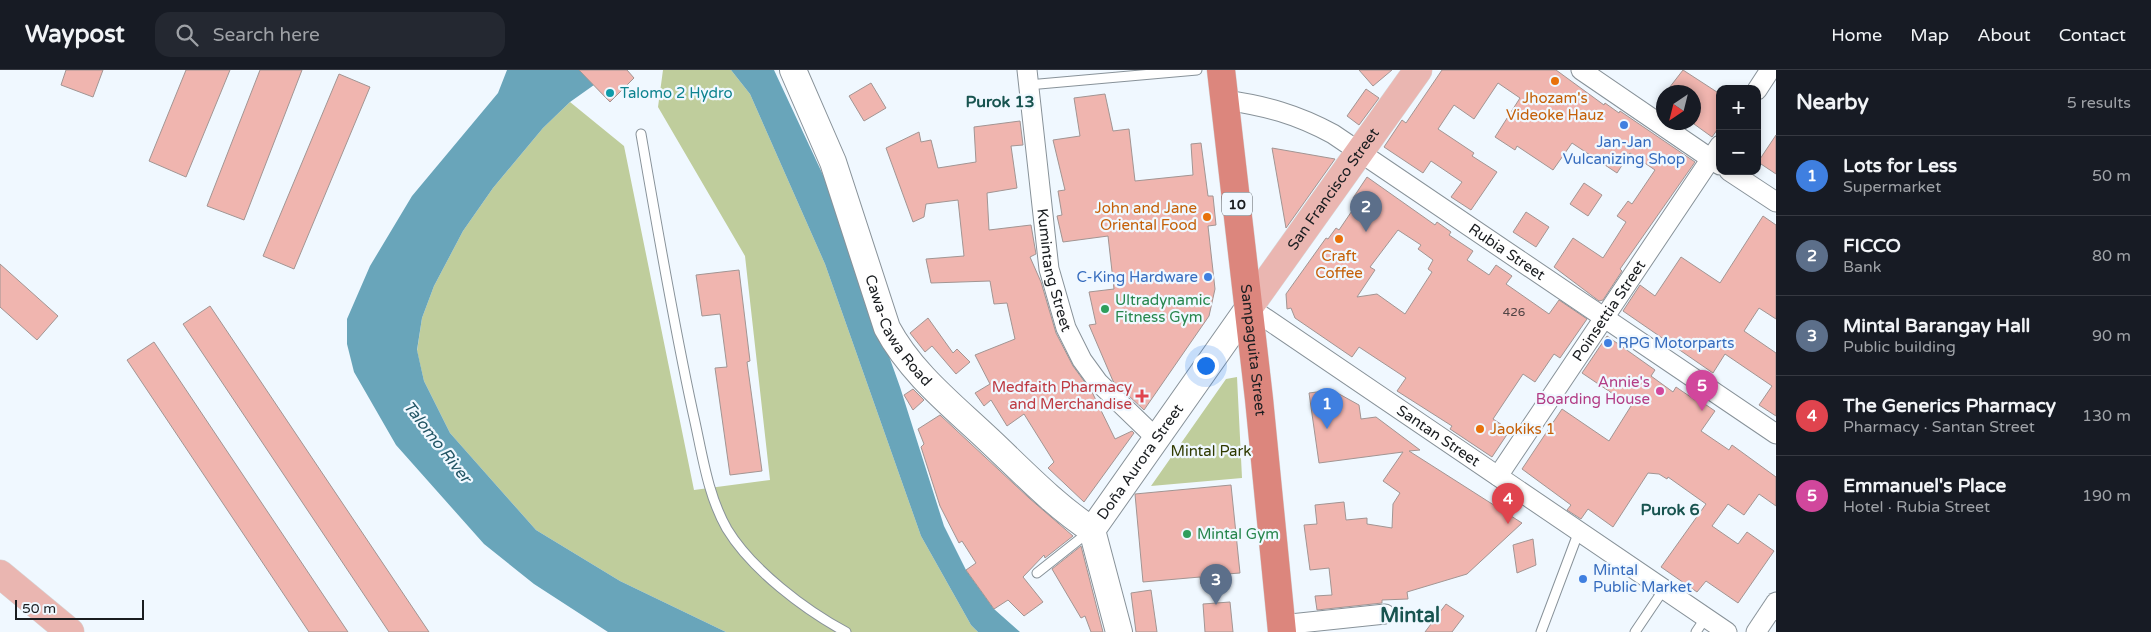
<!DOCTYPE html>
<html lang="en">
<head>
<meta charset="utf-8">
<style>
  body { margin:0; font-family:"Varela Round",sans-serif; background:#242831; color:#f1f3f6 }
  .controls { position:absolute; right:15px; top:15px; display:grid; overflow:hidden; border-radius:10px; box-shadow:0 2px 8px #0003 }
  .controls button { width:45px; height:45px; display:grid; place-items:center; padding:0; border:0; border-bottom:1px solid #363941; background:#171b24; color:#f1f3f6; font:25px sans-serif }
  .compass { position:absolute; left:1656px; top:15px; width:45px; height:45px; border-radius:50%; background:#171b24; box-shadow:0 2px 8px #0003; rotate:215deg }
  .scale { position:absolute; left:15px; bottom:12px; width:129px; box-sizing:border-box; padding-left:5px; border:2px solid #1a1d20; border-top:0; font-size:14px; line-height:18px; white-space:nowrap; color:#1a1d20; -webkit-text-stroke:4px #f0f8ff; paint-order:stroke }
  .you { position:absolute; left:1205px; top:295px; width:18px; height:18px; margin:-12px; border:4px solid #fff; border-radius:50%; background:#1a73e8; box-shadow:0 0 0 8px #1a73e833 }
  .badge { display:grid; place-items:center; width:32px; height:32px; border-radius:50%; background:#95b8b7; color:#fff; font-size:16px; font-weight:700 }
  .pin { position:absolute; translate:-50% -41px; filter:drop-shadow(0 1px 2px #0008) }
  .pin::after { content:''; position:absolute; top:26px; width:18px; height:15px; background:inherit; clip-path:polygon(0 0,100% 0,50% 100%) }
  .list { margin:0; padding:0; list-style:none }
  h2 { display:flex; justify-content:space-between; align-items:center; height:65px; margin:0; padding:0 20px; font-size:21px }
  h2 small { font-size:16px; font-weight:400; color:#9ea1a6 }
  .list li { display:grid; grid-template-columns:32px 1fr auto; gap:15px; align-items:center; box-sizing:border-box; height:80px; padding:0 20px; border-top:1px solid #363941 }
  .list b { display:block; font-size:19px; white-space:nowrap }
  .list p { margin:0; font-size:16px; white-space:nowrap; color:#9ea1a6 }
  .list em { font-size:16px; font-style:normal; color:#9ea1a6 }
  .icon { flex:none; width:28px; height:28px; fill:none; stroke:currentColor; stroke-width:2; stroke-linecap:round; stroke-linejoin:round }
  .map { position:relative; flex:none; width:1776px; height:562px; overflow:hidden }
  header { display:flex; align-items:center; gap:30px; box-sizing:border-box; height:70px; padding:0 25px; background:#171b24; border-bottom:1px solid #363941 }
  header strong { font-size:24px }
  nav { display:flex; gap:28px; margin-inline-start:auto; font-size:18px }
  .search { width:350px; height:45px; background:#242831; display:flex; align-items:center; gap:12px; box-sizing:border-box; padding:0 18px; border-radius:15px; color:#9ea1a6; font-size:19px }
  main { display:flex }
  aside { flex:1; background:#171b24 }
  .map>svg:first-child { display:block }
  .green { fill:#bfcd9c }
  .water { fill:#69a5ba }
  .building { fill:#f0b5af; stroke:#a29593; fill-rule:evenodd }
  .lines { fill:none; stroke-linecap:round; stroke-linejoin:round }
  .lane-casing { stroke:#889299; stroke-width:11 }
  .street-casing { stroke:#889299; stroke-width:21 }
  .secondary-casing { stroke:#889299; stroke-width:28 }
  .primary-casing { stroke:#d6d6d7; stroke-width:29 }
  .highway-casing { stroke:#d6d6d7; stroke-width:29 }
  .lane { stroke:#fff; stroke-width:9 }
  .street { stroke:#fff; stroke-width:19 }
  .secondary { stroke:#fff; stroke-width:26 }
  .primary { stroke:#eab6b1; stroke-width:28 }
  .highway { stroke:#dc867d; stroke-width:28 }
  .food-dot { fill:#e8710a; stroke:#f0f8ff; stroke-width:2 }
  .culture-dot { fill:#0f9aa8; stroke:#f0f8ff; stroke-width:2 }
  .shop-dot { fill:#3f7fe0; stroke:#f0f8ff; stroke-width:2 }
  .leisure-dot { fill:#2e9e5b; stroke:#f0f8ff; stroke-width:2 }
  .hotel-dot { fill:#d1479c; stroke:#f0f8ff; stroke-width:2 }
  .health-dot { fill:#e0444e; stroke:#f0f8ff; stroke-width:2 }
  .labels { text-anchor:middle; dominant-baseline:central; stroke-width:4.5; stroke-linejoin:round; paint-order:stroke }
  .number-label { font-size:12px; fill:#504344 }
  .shield { fill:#f0f8ff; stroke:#5a5f63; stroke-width:1 }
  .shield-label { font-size:14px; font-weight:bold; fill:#1a1d20 }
  .culture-label { font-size:15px; fill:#0d838f; stroke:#f0f8ff; text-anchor:start }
  .food-label { font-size:15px; fill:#c56008; stroke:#f0f8ff }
  .shop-label { font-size:15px; fill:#366cbe; stroke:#f0f8ff; text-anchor:start }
  .street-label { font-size:15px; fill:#1a1d20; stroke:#f0f8ff }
  .leisure-label { font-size:15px; fill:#27864d; stroke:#f0f8ff; text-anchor:start }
  .hotel-label { font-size:15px; fill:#b23c85; stroke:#f0f8ff; text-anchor:end }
  .health-label { font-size:15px; fill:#be3a42; stroke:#f0f8ff; text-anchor:end }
  .park-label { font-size:15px; fill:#2f3a00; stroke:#f0f8ff }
  .neighbourhood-label { font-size:16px; font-weight:bold; fill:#185450; stroke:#f0f8ff }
  .water-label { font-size:16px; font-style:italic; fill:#225565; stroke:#f0f8ff }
  .district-label { font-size:20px; font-weight:bold; fill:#185450; stroke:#f0f8ff }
</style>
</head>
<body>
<header>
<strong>Waypost</strong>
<div class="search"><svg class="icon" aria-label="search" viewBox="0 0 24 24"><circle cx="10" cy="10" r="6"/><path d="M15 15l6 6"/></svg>Search here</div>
<nav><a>Home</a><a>Map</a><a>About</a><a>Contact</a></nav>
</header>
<main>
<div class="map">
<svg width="1776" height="562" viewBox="0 0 1776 562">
  <rect width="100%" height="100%" fill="#f0f8ff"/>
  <path class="green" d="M663 0H731L750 24 825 194 921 466 971 555 978 562H726L620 511 536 460 450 363 424 311 417 281 422 248 434 216 463 161 493 118 543 58 570 32 624 76 694 420 770 410 745 186 658 37Z
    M1237 307 1242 408 1151 416 1226 309Z"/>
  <path class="water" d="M507 0H579L594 15 570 32 543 58 493 118 463 161 434 216 422 248 417 280 424 311 450 363 536 460 620 511 726 562H608L534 514 484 474 396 375 354 302 347 274V249L370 196 412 126 498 23Z
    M731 0H774L830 120 900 317 944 456 966 500 994 539 1020 562H978L971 555 921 466 825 194 750 24Z"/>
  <path class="building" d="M66 0H103L93 27 61 15Z
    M186 0H230L186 107 149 91Z
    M260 0H302L244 150 207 136Z
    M579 0H627L634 8 610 32Z
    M1359 0H1392L1373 16Z
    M1442 0H1556L1604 35 1605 33 1619 43 1620 41 1695 92 1620 199 1622 201 1603 230 1599 231 1554 197 1573 168 1603 188 1626 152 1617 146 1628 131 1632 134 1655 100 1630 83 1617 103 1572 73 1553 100 1517 76 1515 80 1495 67 1520 28 1498 13 1474 49 1454 35 1438 59 1474 83 1472 86 1497 102 1471 140 1451 127 1462 112 1431 91 1423 103 1384 77 1402 50 1406 53Z
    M1683 0 1720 24V56L1712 67 1694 54V22H1666Z
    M339 4 370 17 294 199 263 186Z
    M871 13 886 38 864 51 849 26Z
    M1366 19 1379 28 1359 55 1347 46Z
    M1105 24 1113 61 1129 59 1135 111 1193 105 1191 74 1201 73 1208 126H1213L1216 155 1208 156 1215 219 1209 246 1144 340 1113 311 1089 255 1096 254 1089 222 1114 219 1108 166 1063 172 1057 146 1062 145 1058 121 1065 120 1053 70 1080 66 1074 28Z
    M1020 51 1023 75 1011 76 1017 118 987 123 989 160 1031 155 1036 184 1030 187 1041 212 1056 263 1073 296 1092 322 1115 369 1132 361 1134 363 1084 432 1048 398 1054 392 1024 344 1007 356 991 330 984 336 975 323 990 314 975 285 1015 269 1007 233 994 234 990 211 931 213 926 189 964 186 958 130 926 134 924 147 913 152 886 78 919 62 921 72 931 70 938 98 976 92 974 57Z
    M1776 65V104L1758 92Z
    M1272 78 1335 89 1286 158Z
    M1367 107 1435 155 1437 152 1451 162 1449 165 1473 181 1467 190 1489 205 1496 195 1512 206 1506 214 1549 244 1559 230 1587 249 1560 288 1554 284 1535 312 1523 304 1493 349 1510 360 1492 387 1450 359 1452 356 1397 321 1406 308 1359 277 1352 287 1295 248 1291 238 1287 239 1286 224 1326 168 1328 169 1336 158 1339 160 1358 132 1353 128ZM1398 160 1421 175 1418 179 1433 190 1428 199 1432 202 1405 244 1377 224 1357 227 1375 200 1370 197Z
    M1584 113 1602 125 1588 146 1570 134Z
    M1526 142 1549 157 1536 177 1513 162Z
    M1763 146 1776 155V249L1759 238 1744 261 1776 283V346L1759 335 1772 316 1725 284 1713 303 1623 241 1640 215 1655 226 1681 187 1720 213Z
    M0 194 58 246 37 270 0 237Z
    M739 200 750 291 747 292 762 401 730 405 715 298 727 297 720 244 702 246 696 205Z
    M210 236 429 562H389L183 254Z
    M928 248 953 283 957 279 970 292 956 304 932 276 925 282 910 263Z
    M1607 266 1655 300 1651 306 1673 322 1676 317 1695 330 1696 328 1715 341 1701 361 1729 380 1732 375 1776 407V436L1759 424 1744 445 1728 434 1712 456 1738 474 1747 462 1774 481 1738 533 1706 511 1697 522 1661 497 1706 434 1668 407 1667 409 1659 404 1648 403 1613 457 1588 439 1581 449 1567 440 1571 435 1522 399 1562 339 1609 371 1631 336 1582 303Z
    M154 272 348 562H309L127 290Z
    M913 319 924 330 913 340 904 325Z
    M1332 320 1359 335 1361 349 1376 347 1420 380 1409 381 1522 453 1467 504 1407 522 1408 529 1382 530V533L1317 540 1315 526 1332 525 1329 498 1310 500 1304 455 1317 454 1315 435 1344 432 1346 450 1367 448V454L1392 458 1393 434 1400 423 1383 411 1403 382 1319 393 1309 323Z
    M940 345 1029 428 1073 466 1045 488 1044 485 1023 507 1043 532 1024 546 1008 530 994 539 966 500 976 493 962 471 959 473 940 436 921 377 924 374 918 359Z
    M1231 415 1240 503 1227 504 1228 510 1201 514 1200 507 1143 512 1135 424Z
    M1533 469 1536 495 1517 503 1513 475Z
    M1081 476 1103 562H1091L1085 546 1081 548 1052 499Z
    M1151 520 1157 562H1136L1131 523Z
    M1230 532 1233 562H1205L1203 534Z
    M1446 534 1464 546 1452 562H1425Z"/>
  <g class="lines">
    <g class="lane-casing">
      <path id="lane" d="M1028 15 1197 0
        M641 64C657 157 673 251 693 343 702 382 707 424 727 459 752 500 805 540 846 562
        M1037 503 1090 461
        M1541 562 1579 461
        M1635 562 1664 519
        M1696 562 1706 547"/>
    </g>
    <g class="street-casing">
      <g id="street">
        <path id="s1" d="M1027 0 1049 199 1066 258 1082 290 1098 312 1156 368"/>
        <path d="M1581 0 1720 95"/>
        <path d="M1757 20 1770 0"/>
        <path id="s2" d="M1225 30C1266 36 1296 44 1333 64L1776 364"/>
        <path d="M1729 101 1776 132"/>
        <path id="s3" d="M1249 237 1727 562"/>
        <path id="s4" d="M1498 406 1720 75"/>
        <path d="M1281 555 1385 544"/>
        <path d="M1756 562 1776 532"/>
      </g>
    </g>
    <g class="secondary-casing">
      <g id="secondary">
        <path id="s5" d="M793 0 833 92 887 258C911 303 952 335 989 370 1022 401 1054 435 1092 460"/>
        <path id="s6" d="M1119 562 1092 460 1249 237"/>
      </g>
    </g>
    <g class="primary-casing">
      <g id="primary">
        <path id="s7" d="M1249 237 1418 0"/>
        <path d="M0 504 70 562"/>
      </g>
    </g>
    <g class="highway-casing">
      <g id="highway">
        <path id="s8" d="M1221 0 1259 329 1282 562"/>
      </g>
    </g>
    <use href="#lane" class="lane"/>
    <use href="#street" class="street"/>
    <use href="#secondary" class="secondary"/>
    <use href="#primary" class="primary"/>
    <use href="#highway" class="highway"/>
  </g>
  <g class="food-dot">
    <circle cx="1555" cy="11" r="5"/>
    <circle cx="1207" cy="147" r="5"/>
    <circle cx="1339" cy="169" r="5"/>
    <circle cx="1480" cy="359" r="5"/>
  </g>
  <circle class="culture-dot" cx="610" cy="23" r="5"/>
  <g class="shop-dot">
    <circle cx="1624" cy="55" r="5"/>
    <circle cx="1208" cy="207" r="5"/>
    <circle cx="1608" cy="273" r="5"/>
    <circle cx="1583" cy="509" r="5"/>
  </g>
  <g class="leisure-dot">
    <circle cx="1105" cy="239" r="5"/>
    <circle cx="1187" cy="464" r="5"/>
  </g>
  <circle class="hotel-dot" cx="1660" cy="321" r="5"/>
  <path class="health-dot" d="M1139.5 318.5h5v5h5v5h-5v5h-5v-5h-5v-5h5z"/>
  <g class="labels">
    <g class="number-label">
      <text x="1514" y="242">426</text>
    </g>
    <rect class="shield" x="1222" y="122.5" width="30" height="23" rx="4"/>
    <g class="shield-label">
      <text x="1237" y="134">10</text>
    </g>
    <g class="culture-label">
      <text x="620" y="23">Talomo 2 Hydro</text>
    </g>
    <g class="food-label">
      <text x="1555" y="28">Jhozam's<tspan x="1555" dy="17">Videoke Hauz</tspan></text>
      <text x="1197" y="138" text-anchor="end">John and Jane<tspan x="1197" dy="17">Oriental Food</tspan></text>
      <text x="1339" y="186">Craft<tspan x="1339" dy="17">Coffee</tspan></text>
      <text x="1490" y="359" text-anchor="start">Jaokiks 1</text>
    </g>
    <g class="shop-label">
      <text x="1624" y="72" text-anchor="middle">Jan-Jan<tspan x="1624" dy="17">Vulcanizing Shop</tspan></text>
      <text x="1198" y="207" text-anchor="end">C-King Hardware</text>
      <text x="1618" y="273">RPG Motorparts</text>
      <text x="1593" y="500">Mintal<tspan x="1593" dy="17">Public Market</tspan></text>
    </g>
    <g class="street-label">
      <text stroke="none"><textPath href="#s7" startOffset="145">San Francisco Street</textPath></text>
      <text stroke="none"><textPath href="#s2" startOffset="324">Rubia Street</textPath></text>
      <text stroke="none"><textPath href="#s1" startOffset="202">Kumintang Street</textPath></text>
      <text stroke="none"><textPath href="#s4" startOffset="199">Poinsettia Street</textPath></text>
      <text stroke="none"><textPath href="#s5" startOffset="282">Cawa-Cawa Road</textPath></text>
      <text stroke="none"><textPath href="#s8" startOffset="282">Sampaguita Street</textPath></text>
      <text stroke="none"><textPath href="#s3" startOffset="229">Santan Street</textPath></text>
      <text stroke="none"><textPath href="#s6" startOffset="189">Doña Aurora Street</textPath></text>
    </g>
    <g class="leisure-label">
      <text x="1115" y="230">Ultradynamic<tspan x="1115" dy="17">Fitness Gym</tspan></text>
      <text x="1197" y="464">Mintal Gym</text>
    </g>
    <g class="hotel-label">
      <text x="1650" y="312">Annie's<tspan x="1650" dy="17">Boarding House</tspan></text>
    </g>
    <g class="health-label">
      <text x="1132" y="317">Medfaith Pharmacy<tspan x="1132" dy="17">and Merchandise</tspan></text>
    </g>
    <g class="park-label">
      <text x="1211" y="381">Mintal Park</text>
    </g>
    <g class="neighbourhood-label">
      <text x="1000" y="32">Purok 13</text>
      <text x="1670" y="440">Purok 6</text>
    </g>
    <g class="water-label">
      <text transform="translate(437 372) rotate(52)">Talomo River</text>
    </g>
    <g class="district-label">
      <text x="1410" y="546">Mintal</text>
    </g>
  </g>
</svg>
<div class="controls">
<button>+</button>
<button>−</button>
</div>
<svg class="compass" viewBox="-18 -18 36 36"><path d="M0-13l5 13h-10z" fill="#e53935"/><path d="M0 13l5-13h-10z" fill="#9ea1a6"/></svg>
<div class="scale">50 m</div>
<div class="you"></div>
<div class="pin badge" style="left:1327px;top:359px;background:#3f7fe0">1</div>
<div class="pin badge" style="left:1366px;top:162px;background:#5c6f8a">2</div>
<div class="pin badge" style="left:1216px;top:535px;background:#5c6f8a">3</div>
<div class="pin badge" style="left:1508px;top:454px;background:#e0444e">4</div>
<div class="pin badge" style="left:1702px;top:341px;background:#d1479c">5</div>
</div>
<aside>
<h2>Nearby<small>5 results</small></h2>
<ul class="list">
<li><span class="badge" style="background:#3f7fe0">1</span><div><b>Lots for Less</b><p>Supermarket</p></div><em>50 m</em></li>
<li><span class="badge" style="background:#5c6f8a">2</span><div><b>FICCO</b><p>Bank</p></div><em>80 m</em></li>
<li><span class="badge" style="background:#5c6f8a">3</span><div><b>Mintal Barangay Hall</b><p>Public building</p></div><em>90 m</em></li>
<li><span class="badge" style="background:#e0444e">4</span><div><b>The Generics Pharmacy</b><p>Pharmacy · Santan Street</p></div><em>130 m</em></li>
<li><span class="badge" style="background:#d1479c">5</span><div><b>Emmanuel's Place</b><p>Hotel · Rubia Street</p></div><em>190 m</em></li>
</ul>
</aside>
</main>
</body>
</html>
